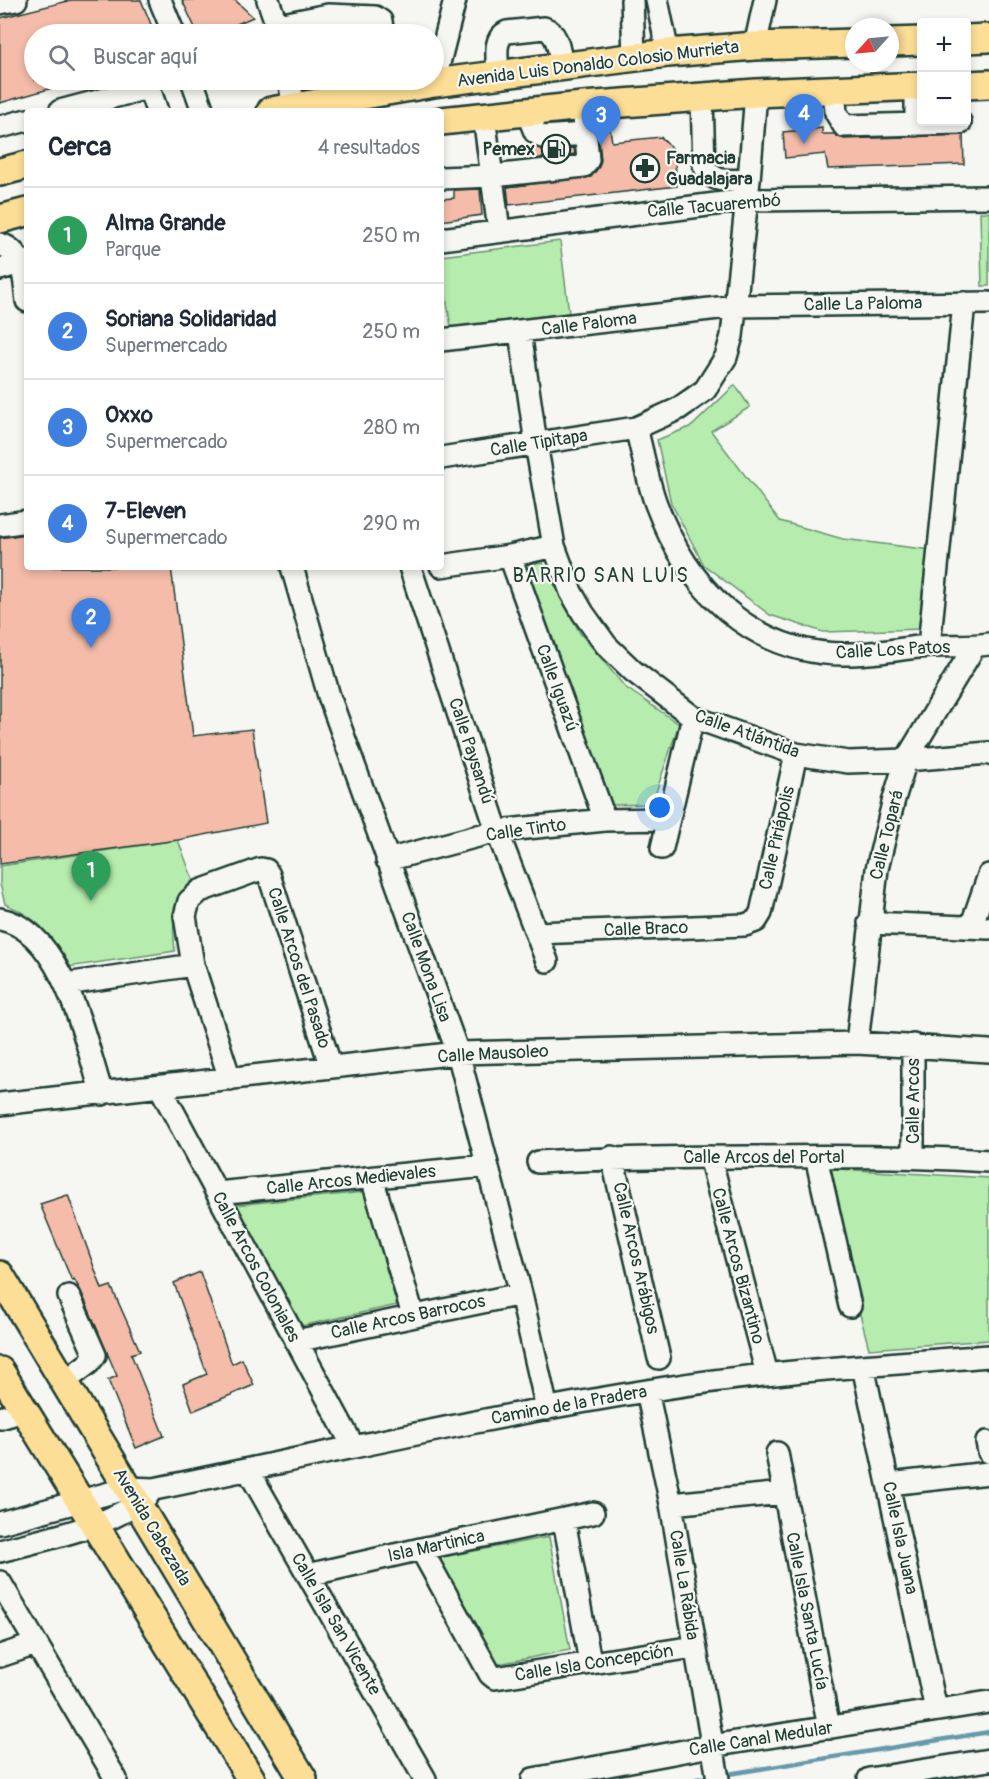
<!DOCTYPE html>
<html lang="es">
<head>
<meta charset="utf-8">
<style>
  body { margin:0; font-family:Pangolin,sans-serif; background:#f6f6f7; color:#1f2937 }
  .controls { position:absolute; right:18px; top:18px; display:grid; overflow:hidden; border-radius:6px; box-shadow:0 3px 9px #0003 }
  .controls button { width:54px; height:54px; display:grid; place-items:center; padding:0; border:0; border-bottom:2px solid #e0e1e3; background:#fff; color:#1f2937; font:30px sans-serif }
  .compass { position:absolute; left:845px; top:18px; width:54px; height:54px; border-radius:50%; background:#fff; box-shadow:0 3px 9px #0003; rotate:243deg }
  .you { position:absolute; left:660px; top:808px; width:21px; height:21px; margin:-15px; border:4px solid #fff; border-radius:50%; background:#1a73e8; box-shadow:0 0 0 9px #1a73e833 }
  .badge { display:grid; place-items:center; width:39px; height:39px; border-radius:50%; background:#1a73e8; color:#fff; font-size:20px; font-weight:700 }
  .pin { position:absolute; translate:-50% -50px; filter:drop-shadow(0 2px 3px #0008) }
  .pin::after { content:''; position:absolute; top:32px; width:21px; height:18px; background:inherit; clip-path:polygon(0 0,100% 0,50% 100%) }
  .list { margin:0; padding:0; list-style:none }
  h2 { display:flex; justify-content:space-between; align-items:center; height:78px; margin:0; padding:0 24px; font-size:26px }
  h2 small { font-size:20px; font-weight:400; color:#747a83 }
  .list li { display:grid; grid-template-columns:39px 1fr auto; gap:18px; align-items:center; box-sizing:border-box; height:96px; padding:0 24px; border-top:2px solid #e0e1e3 }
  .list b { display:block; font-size:22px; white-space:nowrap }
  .list p { margin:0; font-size:20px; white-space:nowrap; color:#747a83 }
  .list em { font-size:20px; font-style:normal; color:#747a83 }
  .icon { flex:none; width:33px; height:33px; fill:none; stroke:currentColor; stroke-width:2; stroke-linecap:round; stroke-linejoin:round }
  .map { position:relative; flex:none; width:989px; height:1779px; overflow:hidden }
  .search { position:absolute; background:#fff; box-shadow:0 3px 9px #0003; left:24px; top:24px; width:420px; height:66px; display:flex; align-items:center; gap:15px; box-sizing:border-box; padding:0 21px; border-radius:33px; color:#747a83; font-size:22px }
  .panel { position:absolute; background:#fff; box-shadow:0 3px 9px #0003; left:24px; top:108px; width:420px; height:462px; border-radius:6px }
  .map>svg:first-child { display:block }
  .green { fill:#b6ecae; stroke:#6a9471; stroke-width:1.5 }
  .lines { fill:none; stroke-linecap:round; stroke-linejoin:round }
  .stream { stroke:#69a; stroke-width:4.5 }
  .building { fill:#f4bca9; stroke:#1f3d34; stroke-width:1.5 }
  .minor-casing { stroke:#1f3d34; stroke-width:26 }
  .major-casing { stroke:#1f3d34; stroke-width:32 }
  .minor { stroke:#f6f6f2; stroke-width:21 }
  .major { stroke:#fdde96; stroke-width:27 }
  .labels { text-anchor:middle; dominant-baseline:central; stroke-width:4.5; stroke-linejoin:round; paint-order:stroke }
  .street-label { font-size:18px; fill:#1f3d34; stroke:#f6f6f2 }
  .poi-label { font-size:18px; font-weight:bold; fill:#1f3d34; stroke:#f6f6f2; text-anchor:end }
  .neighbourhood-label { font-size:20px; letter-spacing:1.5px; fill:#1f3d34; stroke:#f6f6f2 }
</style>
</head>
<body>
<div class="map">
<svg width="989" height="1779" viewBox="0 0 989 1779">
  <rect width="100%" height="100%" fill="#f6f6f2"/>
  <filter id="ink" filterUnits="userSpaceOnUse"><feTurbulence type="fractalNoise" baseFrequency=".0167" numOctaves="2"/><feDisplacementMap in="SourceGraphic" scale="12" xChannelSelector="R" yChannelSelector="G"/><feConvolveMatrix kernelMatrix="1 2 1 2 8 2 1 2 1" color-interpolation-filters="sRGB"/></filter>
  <g filter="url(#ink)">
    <path class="green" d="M980 212H989V286H982Z
      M560 241 569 313 451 327 441 268V256Z
      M735 385 750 407 711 431 780 521 843 539 931 550 923 629 823 632 770 615 704 565 671 503 657 440 692 426Z
      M523 563H543L580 633 625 687 679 724 652 804 612 805Z
      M178 840 193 880C171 900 172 923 175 951L68 967C49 935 41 919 5 904L0 884V866Z
      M822 1168 989 1178V1340L869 1349Z
      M365 1192 397 1305 296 1327 235 1205Z
      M549 1537 570 1650 498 1664 437 1558Z"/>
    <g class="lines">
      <path class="stream" d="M722 1775 989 1732
        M696 1779 711 1777"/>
    </g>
    <path class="building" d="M72 0H141L155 34H34V80H69L70 83 0 103V18Z
      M182 0H235L253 17 214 34H198Z
      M610 128 612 142 661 137 674 150 677 186 509 205 507 187 591 177 599 167 601 160 598 129Z
      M822 128V134H834L844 139 963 135 964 164 828 169 825 154 785 158 783 132Z
      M532 145 543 150 574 148 575 154 534 159Z
      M480 189 482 215 441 221V199L454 198V190Z
      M27 534V567H171L193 736 252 729 266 823 178 840 0 864V538Z
      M68 1195 102 1289 111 1286 140 1351 131 1354 164 1436 136 1448 108 1380 117 1376 81 1291 74 1279 72 1281 40 1204Z
      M200 1272 232 1364 242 1359 254 1385 193 1411 183 1384 207 1374 174 1283Z"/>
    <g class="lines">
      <g class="minor-casing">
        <path id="minor" d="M160 0 174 34
          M268 0 280 34
          M632 0 634 57
          M657 0 668 53
          M0 3 16 0
          M278 25 328 15 375 17 381 21 383 34
          M755 46 765 0
          M498 75C498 60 492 39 507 32L544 28C559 33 559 53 562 66
          M192 80 203 111
          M289 80 294 107
          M434 83 455 0
          M916 86V125
          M834 89 836 113 844 126 960 123V122
          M702 98 704 165C712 185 731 180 749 180
          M60 111 147 88 150 91 157 111
          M527 112 535 132 542 137 585 134
          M484 116 499 231
          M0 127 27 120
          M441 178 493 176 584 166 588 160 583 106
          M441 239 747 200 989 197
          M0 244C25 252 24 279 27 301
          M0 269 27 261
          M520 332 536 444 554 546 571 592 583 613 606 645 633 671 693 717 796 754 848 762 906 760 989 753
          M441 340 736 306 989 303
          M636 428C643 453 647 480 656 504 687 587 750 653 843 654 872 655 901 648 930 646 950 645 969 647 989 644
          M441 458 636 428 678 409 705 390 726 357 732 336 749 180 756 93
          M0 525 27 521
          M510 556 605 820
          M441 566 510 556 554 546
          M292 567 329 696 458 1053 521 1294 547 1409
          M410 567 497 831 547 961
          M929 646 964 303
          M662 848 693 717
          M387 860 497 831 605 820 668 819
          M0 919C63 930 85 1041 102 1094
          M869 923 989 928
          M971 927 989 875
          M536 933 745 925 756 921 761 913 796 754
          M66 984 193 965
          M857 1043 877 869 894 799 906 760 974 647
          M230 1079 193 965 185 916 189 901 200 891 261 869 266 870 269 875 331 1067
          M160 1087 353 1446
          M0 1104 458 1053 857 1043 989 1051
          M913 1156V1045
          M612 1157 659 1358
          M710 1157 767 1374
          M816 1157 850 1306
          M538 1162C611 1158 684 1157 757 1157 834 1156 912 1156 989 1161
          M372 1178 413 1315
          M217 1193 486 1166
          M296 1341 521 1294
          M863 1366 936 1710
          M64 1382 89 1363 95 1355 69 1296
          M647 1391 671 1504 718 1779
          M0 1418 24 1411
          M987 1442 989 1452
          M777 1453 829 1728
          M248 1470 425 1779
          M889 1484 989 1473
          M671 1504 784 1493
          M564 1520 590 1662
          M0 1523 128 1488 154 1489C324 1454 493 1415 665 1388 772 1371 881 1365 989 1356
          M421 1549 490 1674 495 1678 694 1647
          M0 1551C47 1538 113 1527 149 1494
          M308 1575 421 1549 593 1513
          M0 1582 116 1779
          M0 1656 36 1644
          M533 1779 711 1746 989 1702
          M869 1779 989 1760"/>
      </g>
      <g class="major-casing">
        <path id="major" d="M966 39 989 38
          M890 42 922 41
          M966 85 989 84
          M271 111 434 83 668 53 755 46 854 43
          M441 121 583 106 756 93 922 86
          M0 172 27 165
          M0 219 27 212
          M0 1275 303 1779
          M0 1371 251 1779"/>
      </g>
      <use href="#minor" class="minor"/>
      <use href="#major" class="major"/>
    </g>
  </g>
  <defs>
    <g id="fuel-ring" transform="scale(1.5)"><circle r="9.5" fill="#f6f6f2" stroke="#1f3d34" stroke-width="1.5"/><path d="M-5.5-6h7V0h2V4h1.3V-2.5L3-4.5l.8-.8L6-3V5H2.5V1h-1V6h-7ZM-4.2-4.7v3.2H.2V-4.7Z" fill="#1f3d34"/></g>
    <g id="pharmacy-ring" transform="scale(1.5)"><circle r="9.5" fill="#f6f6f2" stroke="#1f3d34" stroke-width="1.5"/><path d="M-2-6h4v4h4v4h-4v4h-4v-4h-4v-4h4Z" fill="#1f3d34"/></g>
  </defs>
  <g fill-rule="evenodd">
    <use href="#fuel-ring" x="556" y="149"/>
    <use href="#pharmacy-ring" x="645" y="168"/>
  </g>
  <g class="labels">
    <g class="street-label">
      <text transform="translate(598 64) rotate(-7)">Avenida Luis Donaldo Colosio Murrieta</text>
      <text transform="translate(714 206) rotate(-5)">Calle Tacuarembó</text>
      <text transform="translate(863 304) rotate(-1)">Calle La Paloma</text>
      <text transform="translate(589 324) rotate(-7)">Calle Paloma</text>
      <text transform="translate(539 443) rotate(-9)">Calle Tipitapa</text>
      <text transform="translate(893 650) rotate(-3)">Calle Los Patos</text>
      <text transform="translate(557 688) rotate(70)">Calle Iguazú</text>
      <text transform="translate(747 734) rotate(20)">Calle Atlántida</text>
      <text transform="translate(471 751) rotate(72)">Calle Paysandú</text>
      <text transform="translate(526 830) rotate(-8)">Calle Tinto</text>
      <text transform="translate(887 835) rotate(-76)">Calle Topará</text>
      <text transform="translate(777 838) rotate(-77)">Calle Piriápolis</text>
      <text transform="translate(646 929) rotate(-2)">Calle Braco</text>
      <text transform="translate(426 967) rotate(70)">Calle Mona Lisa</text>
      <text transform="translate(299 968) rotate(72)">Calle Arcos del Pasado</text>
      <text transform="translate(493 1054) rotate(-3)">Calle Mausoleo</text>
      <text transform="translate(913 1101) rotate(-90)">Calle Arcos</text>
      <text x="764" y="1157">Calle Arcos del Portal</text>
      <text transform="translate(351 1180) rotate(-6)">Calle Arcos Medievales</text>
      <text transform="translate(636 1258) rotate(77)">Calle Arcos Arábigos</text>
      <text transform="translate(738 1266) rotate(75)">Calle Arcos Bizantino</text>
      <text transform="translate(256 1267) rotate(62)">Calle Arcos Coloniales</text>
      <text transform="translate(408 1317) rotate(-12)">Calle Arcos Barrocos</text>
      <text transform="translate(569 1405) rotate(-10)">Camino de la Pradera</text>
      <text transform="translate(152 1527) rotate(59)">Avenida Cabezada</text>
      <text transform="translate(900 1538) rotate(78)">Calle Isla Juana</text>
      <text transform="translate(436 1546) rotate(-12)">Isla Martinica</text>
      <text transform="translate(684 1585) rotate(81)">Calle La Rábida</text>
      <text transform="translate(807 1611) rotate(79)">Calle Isla Santa Lucía</text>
      <text transform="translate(336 1624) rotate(60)">Calle Isla San Vicente</text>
      <text transform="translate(594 1663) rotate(-9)">Calle Isla Concepción</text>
      <text transform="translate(761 1739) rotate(-9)">Calle Canal Medular</text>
    </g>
    <g class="poi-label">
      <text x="535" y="149">Pemex</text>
      <text x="666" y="158" text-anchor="start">Farmacia<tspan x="666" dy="21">Guadalajara</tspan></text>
    </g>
    <g class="neighbourhood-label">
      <text x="601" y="575">BARRIO SAN LUIS</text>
    </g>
  </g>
</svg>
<div class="controls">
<button>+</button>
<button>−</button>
</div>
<svg class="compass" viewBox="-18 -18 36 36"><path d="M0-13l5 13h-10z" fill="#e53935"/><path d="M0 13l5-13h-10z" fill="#747a83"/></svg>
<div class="you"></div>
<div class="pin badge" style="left:91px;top:901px;background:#2e9e5b">1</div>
<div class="pin badge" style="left:91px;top:648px;background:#3f7fe0">2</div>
<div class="pin badge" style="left:601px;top:146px;background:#3f7fe0">3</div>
<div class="pin badge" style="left:804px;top:144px;background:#3f7fe0">4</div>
<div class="search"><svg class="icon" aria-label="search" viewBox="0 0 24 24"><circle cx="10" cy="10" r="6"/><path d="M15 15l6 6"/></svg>Buscar aquí</div>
<section class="panel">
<h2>Cerca<small>4 resultados</small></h2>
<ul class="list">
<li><span class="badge" style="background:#2e9e5b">1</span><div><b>Alma Grande</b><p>Parque</p></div><em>250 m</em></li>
<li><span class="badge" style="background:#3f7fe0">2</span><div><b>Soriana Solidaridad</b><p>Supermercado</p></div><em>250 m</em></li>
<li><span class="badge" style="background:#3f7fe0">3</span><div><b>Oxxo</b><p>Supermercado</p></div><em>280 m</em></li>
<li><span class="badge" style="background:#3f7fe0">4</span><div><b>7-Eleven</b><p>Supermercado</p></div><em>290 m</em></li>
</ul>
</section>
</div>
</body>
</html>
